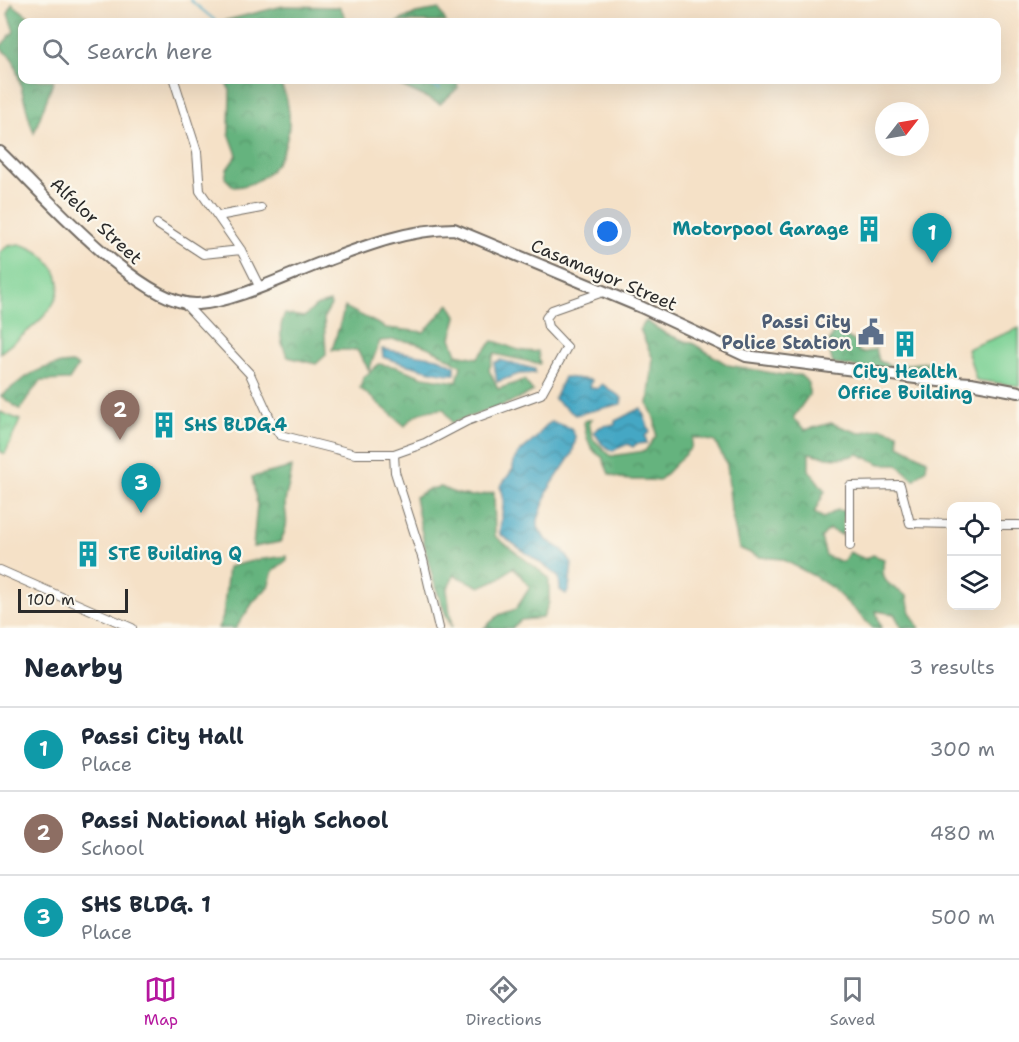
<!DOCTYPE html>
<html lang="en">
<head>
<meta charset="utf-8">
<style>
  body { margin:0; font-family:"Shantell Sans",sans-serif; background:#f6f6f7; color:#1f2937 }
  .controls { position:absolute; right:18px; bottom:18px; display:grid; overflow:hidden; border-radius:12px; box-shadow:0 6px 24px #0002 }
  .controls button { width:54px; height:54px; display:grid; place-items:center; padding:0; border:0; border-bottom:2px solid #e0e1e3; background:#fff; color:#1f2937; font:30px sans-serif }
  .compass { position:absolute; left:875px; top:102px; width:54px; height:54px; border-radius:50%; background:#fff; box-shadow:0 6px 24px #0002; rotate:59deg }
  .scale { position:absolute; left:18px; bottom:15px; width:110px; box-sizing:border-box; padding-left:6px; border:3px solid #2b2b2b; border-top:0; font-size:16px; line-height:21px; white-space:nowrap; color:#2b2b2b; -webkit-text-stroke:4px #fbf7ec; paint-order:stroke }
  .you { position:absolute; left:608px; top:232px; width:21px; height:21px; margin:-15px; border:4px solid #fff; border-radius:50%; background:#1a73e8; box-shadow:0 0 0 9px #1a73e833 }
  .badge { display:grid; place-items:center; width:39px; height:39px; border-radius:50%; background:#b5179e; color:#fff; font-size:20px; font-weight:700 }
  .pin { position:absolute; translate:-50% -50px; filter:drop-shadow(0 2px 3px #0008) }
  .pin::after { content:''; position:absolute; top:32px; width:21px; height:18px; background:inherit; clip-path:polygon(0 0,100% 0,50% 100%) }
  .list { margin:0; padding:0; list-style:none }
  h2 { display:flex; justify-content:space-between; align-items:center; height:78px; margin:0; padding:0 24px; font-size:26px }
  h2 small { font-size:20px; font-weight:400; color:#747a83 }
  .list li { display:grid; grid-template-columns:39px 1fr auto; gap:18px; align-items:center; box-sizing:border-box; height:84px; padding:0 24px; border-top:2px solid #e0e1e3 }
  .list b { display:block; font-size:22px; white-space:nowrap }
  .list p { margin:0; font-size:20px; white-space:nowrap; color:#747a83 }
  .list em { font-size:20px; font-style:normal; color:#747a83 }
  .icon { flex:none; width:33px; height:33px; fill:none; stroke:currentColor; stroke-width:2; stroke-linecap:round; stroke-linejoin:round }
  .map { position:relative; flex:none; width:1019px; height:628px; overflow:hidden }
  .search { position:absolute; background:#fff; box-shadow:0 6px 24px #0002; left:18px; right:18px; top:18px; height:66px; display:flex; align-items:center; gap:15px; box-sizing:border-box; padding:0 21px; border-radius:12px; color:#747a83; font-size:22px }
  .sheet { height:330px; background:#fff }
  nav { display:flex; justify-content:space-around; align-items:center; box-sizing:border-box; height:84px; border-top:2px solid #e0e1e3; background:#fff; font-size:16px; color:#747a83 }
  nav a { display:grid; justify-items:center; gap:3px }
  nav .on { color:#b5179e }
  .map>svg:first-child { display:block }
  .grass { fill:#7cd194; stroke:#547e60; stroke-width:1.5 }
  .forest { fill:url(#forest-crowns); stroke:#486f54; stroke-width:1.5 }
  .park { fill:url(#park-tufts); stroke:#547e60; stroke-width:1.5 }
  .water { fill:url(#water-waves); stroke:#386978; stroke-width:1.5 }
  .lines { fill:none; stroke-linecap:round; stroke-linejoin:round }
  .stream { stroke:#45a7c4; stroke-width:2 }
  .street-casing { stroke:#726b62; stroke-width:10 }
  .secondary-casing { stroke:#726b62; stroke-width:14 }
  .street { stroke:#fff; stroke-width:8 }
  .secondary { stroke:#fff; stroke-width:10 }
  .labels { text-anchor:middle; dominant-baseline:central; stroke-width:4.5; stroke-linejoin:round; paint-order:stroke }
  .street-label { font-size:18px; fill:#2b2b2b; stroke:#fbf7ec }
  .culture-label { font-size:18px; font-weight:bold; fill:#0d838f; stroke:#fbf7ec; text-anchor:start }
  .service-label { font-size:18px; font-weight:bold; fill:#4e5e75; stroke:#fbf7ec; text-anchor:end }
</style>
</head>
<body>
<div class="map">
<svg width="1019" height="628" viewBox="0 0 1019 628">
  <defs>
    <pattern id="forest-crowns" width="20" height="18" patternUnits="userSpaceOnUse" patternTransform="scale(1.5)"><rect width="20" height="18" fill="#65b37e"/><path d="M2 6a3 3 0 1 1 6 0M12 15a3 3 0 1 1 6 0" fill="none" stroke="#539267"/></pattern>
    <pattern id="park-tufts" width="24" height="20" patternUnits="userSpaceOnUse" patternTransform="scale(1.5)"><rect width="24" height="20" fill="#7cd194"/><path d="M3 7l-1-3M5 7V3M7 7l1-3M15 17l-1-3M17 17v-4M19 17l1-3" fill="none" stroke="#66aa79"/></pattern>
    <pattern id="water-waves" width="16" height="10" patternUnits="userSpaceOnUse" patternTransform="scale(1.5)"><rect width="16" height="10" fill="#45a7c4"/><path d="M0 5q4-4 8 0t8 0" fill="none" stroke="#3a889f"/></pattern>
  </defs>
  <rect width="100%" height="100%" fill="#fbf7ec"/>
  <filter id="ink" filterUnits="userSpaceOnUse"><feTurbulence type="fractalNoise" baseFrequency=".0167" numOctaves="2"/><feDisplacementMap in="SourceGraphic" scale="12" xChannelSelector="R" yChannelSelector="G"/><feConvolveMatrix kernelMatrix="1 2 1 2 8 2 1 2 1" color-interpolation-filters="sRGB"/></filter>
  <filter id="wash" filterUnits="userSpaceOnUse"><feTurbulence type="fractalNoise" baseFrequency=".008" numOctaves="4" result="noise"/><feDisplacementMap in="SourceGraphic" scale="24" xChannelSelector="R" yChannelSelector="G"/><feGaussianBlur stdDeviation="1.35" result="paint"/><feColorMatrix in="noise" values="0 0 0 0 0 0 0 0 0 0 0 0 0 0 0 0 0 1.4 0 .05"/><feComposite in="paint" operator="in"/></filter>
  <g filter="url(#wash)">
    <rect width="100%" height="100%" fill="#f5e1c7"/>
    <path class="grass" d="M19 244C34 248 44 254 53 267 77 302 23 334 0 353V252L8 246Z
      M1019 328V386L976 380 967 349Z"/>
    <path class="forest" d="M12 4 36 22H22V80H54L34 133C25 109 22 84 13 60 10 54 3 53 0 47L14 31 8 14Z
      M283 6 340 7 348 22H219Z
      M439 9 446 22H397L416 13Z
      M224 80H278C303 118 285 185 234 187L225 178 227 169 237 155 229 133 230 90Z
      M389 80H457L458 88 440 104Z
      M330 302 331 305 324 317 326 355 316 364 288 357C280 343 278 328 285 314L304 317 316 306Z
      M449 304 457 317 451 338 457 354 477 358 493 341C509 345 520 354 538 351L540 364 494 354 489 370 498 389 524 380 533 391C508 406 480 412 452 423L444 409C428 410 414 412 405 426L360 388 363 378 379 364 397 367 423 377 457 382 461 366C434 348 413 337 380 341L369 370 357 350H332L345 307 386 328 424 332Z
      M646 321 666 334 694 344 728 365 783 375H800L809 383V395L793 418 805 430 831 423 859 433 882 428 898 433 899 445 927 460 926 469 914 480 897 464H881L858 454C839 461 828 457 809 453V470L825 491 814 513 824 518 837 510 844 511 842 535 829 529 821 538 826 556 843 562 849 552 865 559 873 555 884 559C880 583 888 584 907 596L910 612 919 628H902L894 614 876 611 881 628H873L832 588 814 576 782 559 759 557 739 548 731 511 727 465 715 442 693 437 691 448 659 481C638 478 629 484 609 474L602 457C589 451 585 433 584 421L592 419 589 423 593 439 611 456 645 451 656 436 655 420 648 404 653 359 640 329Z
      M835 330 856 342 858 351 863 353 876 349 879 361 892 366 928 362 937 367V377L833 364 828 345Z
      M72 363 78 366 69 380 41 381 30 394 20 410 1 396C26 376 39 365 72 363Z
      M292 467C291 478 289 485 286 496 282 516 293 517 280 542L253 547 257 504 252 477Z
      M441 487C460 497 474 498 494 492L495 536 549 578V602L543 618 521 620 512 628H484L499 615 516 609 530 587 513 567 500 578 480 587 454 575 447 590 452 628C432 588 423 541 415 497L429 489Z
      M287 556V560L273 571 268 587 254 601 236 628H218L223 617 228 567 256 560Z"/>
    <path class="park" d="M0 412 20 420 5 454 0 451Z"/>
    <path class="water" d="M382 349 438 358 455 366V374C444 376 396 362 383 357Z
      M500 360 535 369V373L519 374 497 382 494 363Z
      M564 377 592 380 590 387 597 389 602 384 622 398 621 404 575 415 554 399Z
      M641 408 650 432 645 436 647 443 636 444 633 447 628 444 612 451 602 444 594 432C600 424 606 426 615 425V421Z
      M552 422 571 428 576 438 572 454 548 490 538 520V527L545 539 563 550 572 564 569 589 566 594 560 590 559 578 554 573 500 534C499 520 508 500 500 487L513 469C512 454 526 448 535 439 542 432 542 426 552 422Z"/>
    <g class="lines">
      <path class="stream" d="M190 0 217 22
        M420 80 440 89"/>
    </g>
  </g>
  <g filter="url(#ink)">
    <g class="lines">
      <g class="street-casing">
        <path id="street" d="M174 80 197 152 200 191 241 250 259 286
          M218 216 261 208
          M157 224 203 254 241 250
          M184 303 250 374 273 425 280 435 355 454H394L425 443 467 421 541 394 567 347 548 327 546 318 552 310 603 292
          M394 454 395 472 423 560 439 628
          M996 525H1019
          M850 546V486L900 485 910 523 952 524
          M0 570 132 628"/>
      </g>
      <g class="secondary-casing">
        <path id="secondary" d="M0 152C41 191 141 307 198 304 234 302 288 275 323 262 365 246 409 229 454 229L641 307 746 356 939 381 971 383 1019 392"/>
      </g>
      <use href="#street" class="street"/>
      <use href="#secondary" class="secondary"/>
    </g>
  </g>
  <defs>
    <g id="building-bare" transform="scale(2.07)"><path d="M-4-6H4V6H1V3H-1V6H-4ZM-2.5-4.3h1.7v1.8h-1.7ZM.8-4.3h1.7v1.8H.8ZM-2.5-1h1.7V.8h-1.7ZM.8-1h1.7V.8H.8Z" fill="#0f9aa8" stroke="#fbf7ec" stroke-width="2.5" paint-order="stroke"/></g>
    <g id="civic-bare" transform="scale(2.07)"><path d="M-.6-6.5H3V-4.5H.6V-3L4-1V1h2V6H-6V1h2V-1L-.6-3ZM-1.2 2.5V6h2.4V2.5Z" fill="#5c6f8a" stroke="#fbf7ec" stroke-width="2.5" paint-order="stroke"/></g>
  </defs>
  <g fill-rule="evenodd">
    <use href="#building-bare" x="869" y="229"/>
    <use href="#civic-bare" x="871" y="332"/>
    <use href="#building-bare" x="905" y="344"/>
    <use href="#building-bare" x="164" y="425"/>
    <use href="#building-bare" x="88" y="554"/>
  </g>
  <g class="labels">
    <g class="street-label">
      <text transform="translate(96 221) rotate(43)">Alfelor Street</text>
      <text transform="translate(604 275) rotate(23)">Casamayor Street</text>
    </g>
    <g class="culture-label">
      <text x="849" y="229" text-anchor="end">Motorpool Garage</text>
      <text x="905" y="372" text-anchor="middle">City Health<tspan x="905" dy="21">Office Building</tspan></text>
      <text x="184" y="425">SHS BLDG.4</text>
      <text x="108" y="554">STE Building Q</text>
    </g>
    <g class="service-label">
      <text x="851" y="322">Passi City<tspan x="851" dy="21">Police Station</tspan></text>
    </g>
  </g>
</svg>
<div class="controls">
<button><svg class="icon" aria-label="locate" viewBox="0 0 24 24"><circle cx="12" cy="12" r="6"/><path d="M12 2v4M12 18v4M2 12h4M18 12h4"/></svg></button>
<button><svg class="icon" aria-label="layers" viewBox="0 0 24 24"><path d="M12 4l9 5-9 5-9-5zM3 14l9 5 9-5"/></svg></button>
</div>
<svg class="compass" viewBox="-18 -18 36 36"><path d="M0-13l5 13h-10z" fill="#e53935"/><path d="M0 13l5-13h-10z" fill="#747a83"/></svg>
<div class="scale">100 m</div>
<div class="you"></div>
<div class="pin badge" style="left:932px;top:263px;background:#0f9aa8">1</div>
<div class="pin badge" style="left:120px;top:440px;background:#8d6e63">2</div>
<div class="pin badge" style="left:141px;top:513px;background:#0f9aa8">3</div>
<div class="search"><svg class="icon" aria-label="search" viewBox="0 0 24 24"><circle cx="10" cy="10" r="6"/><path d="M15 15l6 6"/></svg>Search here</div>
</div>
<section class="sheet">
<h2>Nearby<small>3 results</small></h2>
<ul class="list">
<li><span class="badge" style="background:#0f9aa8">1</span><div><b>Passi City Hall</b><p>Place</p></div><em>300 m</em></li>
<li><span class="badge" style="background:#8d6e63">2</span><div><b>Passi National High School</b><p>School</p></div><em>480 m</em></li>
<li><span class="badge" style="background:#0f9aa8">3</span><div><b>SHS BLDG. 1</b><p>Place</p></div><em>500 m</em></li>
</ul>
</section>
<nav>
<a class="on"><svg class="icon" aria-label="map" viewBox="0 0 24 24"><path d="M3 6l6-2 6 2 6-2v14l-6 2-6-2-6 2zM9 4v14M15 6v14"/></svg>Map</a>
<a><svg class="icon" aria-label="directions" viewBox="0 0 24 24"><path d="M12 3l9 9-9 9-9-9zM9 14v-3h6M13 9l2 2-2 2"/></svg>Directions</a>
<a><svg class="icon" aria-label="saved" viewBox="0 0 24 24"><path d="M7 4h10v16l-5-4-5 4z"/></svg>Saved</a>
</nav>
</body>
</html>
